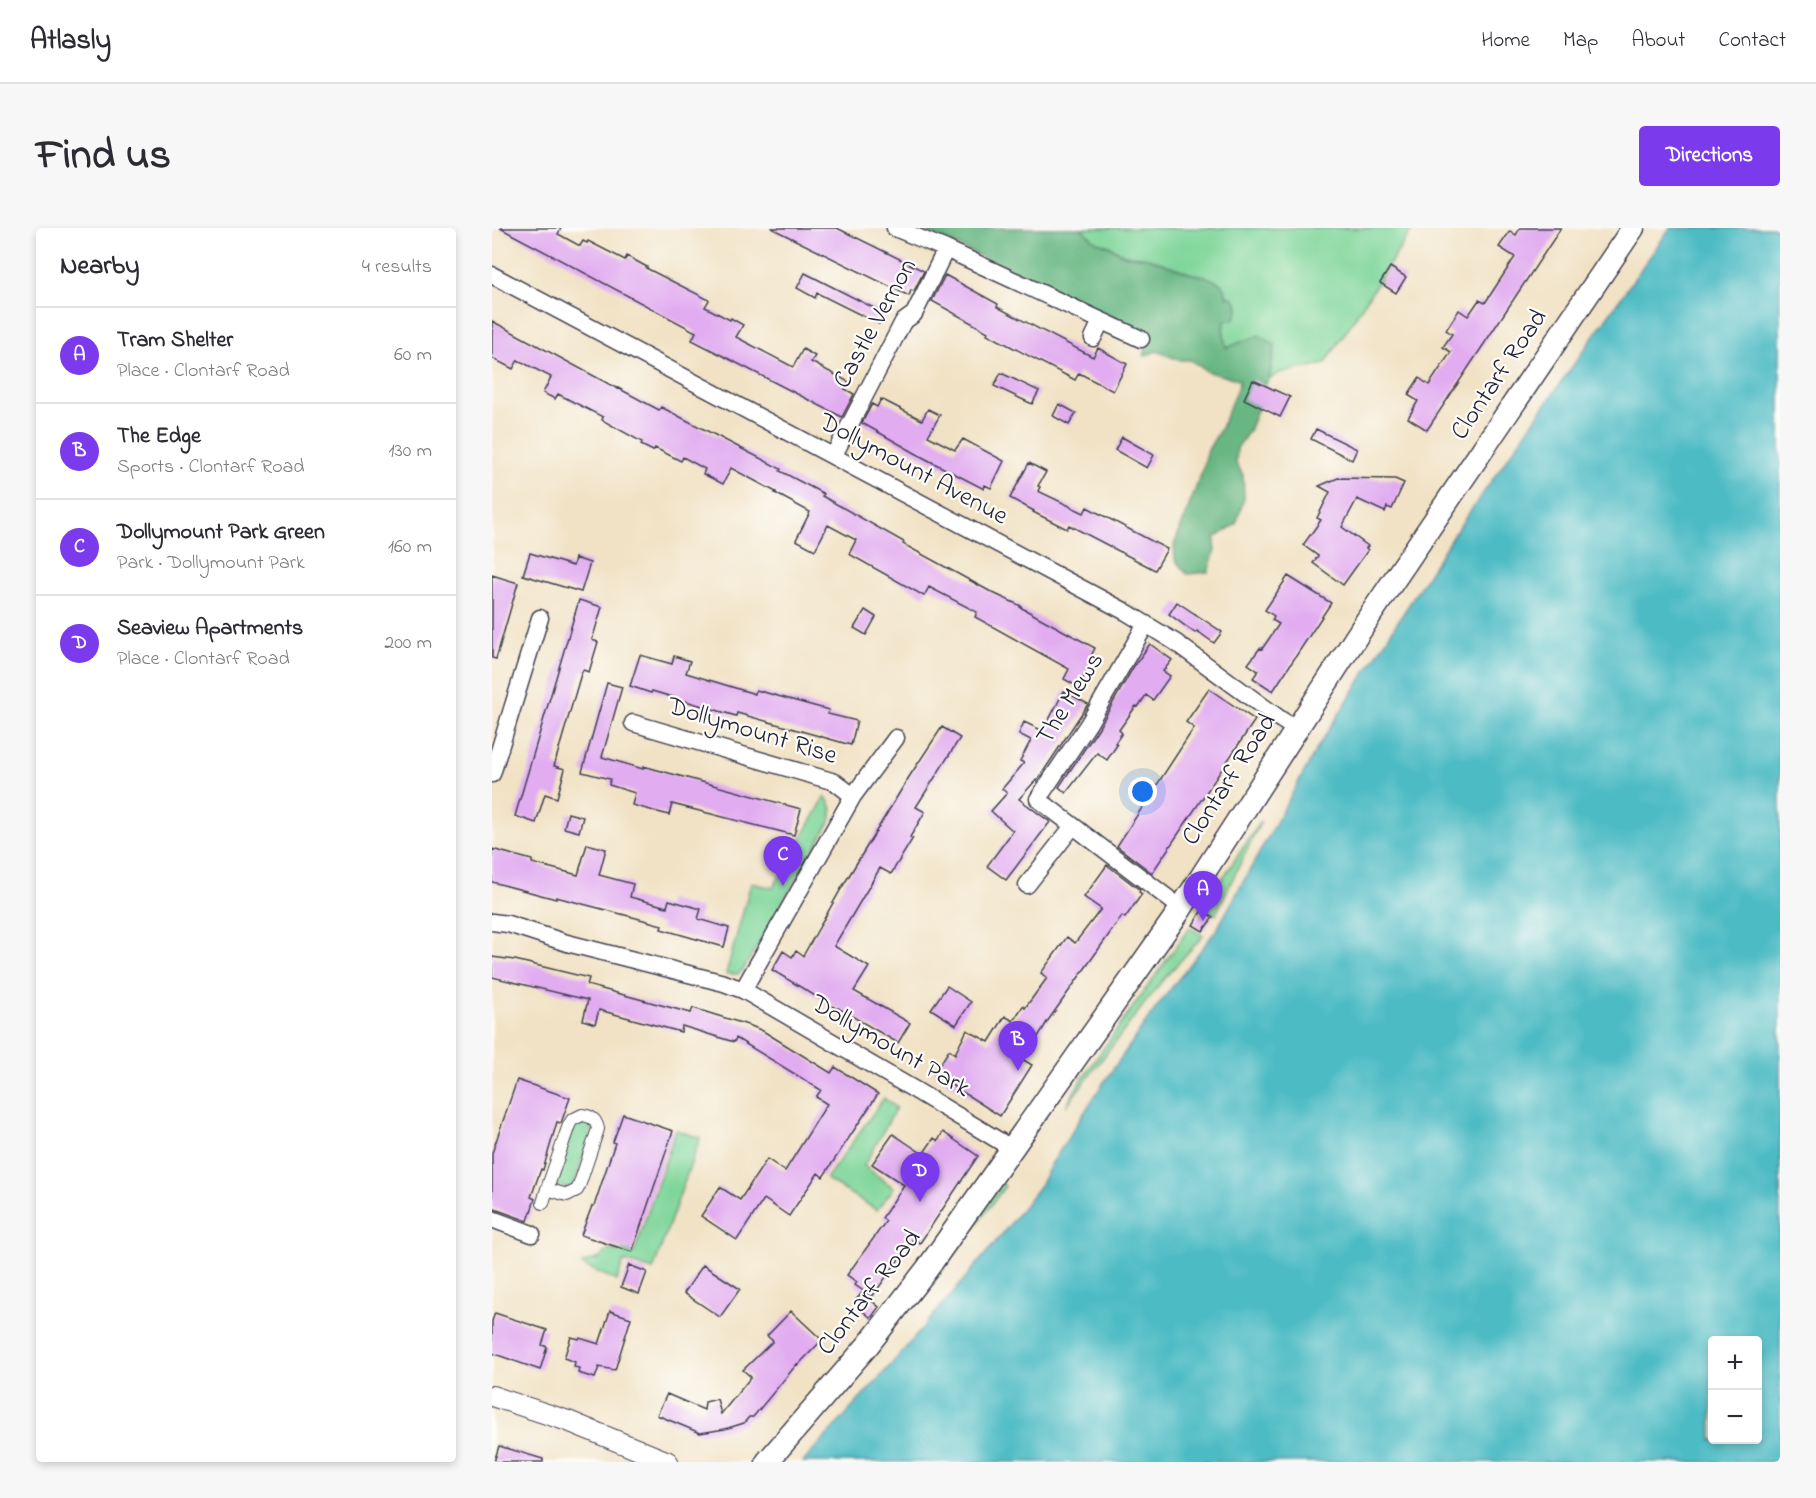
<!DOCTYPE html>
<html lang="en">
<head>
<meta charset="utf-8">
<style>
  body { margin:0; font-family:"Indie Flower",sans-serif; background:#f7f7f7; color:#2b2b33 }
  .controls { position:absolute; right:18px; bottom:18px; display:grid; overflow:hidden; border-radius:6px; box-shadow:0 3px 9px #0003 }
  .controls button { width:54px; height:54px; display:grid; place-items:center; padding:0; border:0; border-bottom:2px solid #e1e1e2; background:#fff; color:#2b2b33; font:30px sans-serif }
  .you { position:absolute; left:651px; top:564px; width:21px; height:21px; margin:-15px; border:4px solid #fff; border-radius:50%; background:#1a73e8; box-shadow:0 0 0 9px #1a73e833 }
  .badge { display:grid; place-items:center; width:39px; height:39px; border-radius:50%; background:#7c3aed; color:#fff; font-size:20px; font-weight:700 }
  .pin { position:absolute; translate:-50% -50px; filter:drop-shadow(0 2px 3px #0008) }
  .pin::after { content:''; position:absolute; top:32px; width:21px; height:18px; background:inherit; clip-path:polygon(0 0,100% 0,50% 100%) }
  .list { margin:0; padding:0; list-style:none }
  h2 { display:flex; justify-content:space-between; align-items:center; height:78px; margin:0; padding:0 24px; font-size:26px }
  h2 small { font-size:20px; font-weight:400; color:#7c7c81 }
  .list li { display:grid; grid-template-columns:39px 1fr auto; gap:18px; align-items:center; box-sizing:border-box; height:96px; padding:0 24px; border-top:2px solid #e1e1e2 }
  .list b { display:block; font-size:22px; white-space:nowrap }
  .list p { margin:0; font-size:20px; white-space:nowrap; color:#7c7c81 }
  .list em { font-size:20px; font-style:normal; color:#7c7c81 }
  .map { position:relative; flex:none; width:1288px; height:1234px; overflow:hidden; border-radius:6px }
  header { display:flex; align-items:center; gap:36px; box-sizing:border-box; height:84px; padding:0 30px; background:#fff; border-bottom:2px solid #e1e1e2 }
  header strong { font-size:28px }
  nav { display:flex; gap:33px; margin-inline-start:auto; font-size:21px }
  .intro { display:flex; align-items:center; justify-content:space-between; box-sizing:border-box; height:144px; padding:0 36px }
  h1 { margin:0; font-size:42px }
  .button { padding:15px 27px; border-radius:6px; background:#7c3aed; color:#fff; font-size:21px; font-weight:700 }
  main { display:flex; gap:36px; padding:0 36px }
  aside { flex:1; background:#fff; border-radius:6px; box-shadow:0 3px 9px #0003 }
  .map>svg:first-child { display:block }
  .green { fill:#7fd69a; stroke:#507c6a; stroke-width:1.5 }
  .forest { fill:#67b782; stroke:#446c5e; stroke-width:1.5 }
  .water { fill:#4dbbc4; stroke:#386e80; stroke-width:1.5; fill-rule:evenodd }
  .building { fill:#e1acf0 }
  .lines { fill:none; stroke-linecap:round; stroke-linejoin:round }
  .pedestrian-casing { stroke:#413f50; stroke-width:14 }
  .minor-casing { stroke:#413f50; stroke-width:19 }
  .tertiary-casing { stroke:#413f50; stroke-width:22 }
  .secondary-casing { stroke:#413f50; stroke-width:25 }
  .pedestrian { stroke:#fff; stroke-width:12 }
  .minor { stroke:#fff; stroke-width:16 }
  .tertiary { stroke:#fff; stroke-width:20 }
  .secondary { stroke:#fff; stroke-width:22 }
  .labels { text-anchor:middle; dominant-baseline:central; stroke-width:4.5; stroke-linejoin:round; paint-order:stroke }
  .street-label { font-size:26px; fill:#22223b; stroke:#fdfcf7 }
</style>
</head>
<body>
<header>
<strong>Atlasly</strong>
<nav><a>Home</a><a>Map</a><a>About</a><a>Contact</a></nav>
</header>
<div class="intro"><h1>Find us</h1><a class="button">Directions</a></div>
<main>
<aside>
<h2>Nearby<small>4 results</small></h2>
<ul class="list">
<li><span class="badge">A</span><div><b>Tram Shelter</b><p>Place · Clontarf Road</p></div><em>60 m</em></li>
<li><span class="badge">B</span><div><b>The Edge</b><p>Sports · Clontarf Road</p></div><em>130 m</em></li>
<li><span class="badge">C</span><div><b>Dollymount Park Green</b><p>Park · Dollymount Park</p></div><em>160 m</em></li>
<li><span class="badge">D</span><div><b>Seaview Apartments</b><p>Place · Clontarf Road</p></div><em>200 m</em></li>
</ul>
</aside>
<div class="map">
<svg width="1288" height="1234" viewBox="0 0 1288 1234">
  <rect width="100%" height="100%" fill="#fdfcf7"/>
  <filter id="ink" filterUnits="userSpaceOnUse"><feTurbulence type="fractalNoise" baseFrequency=".0167" numOctaves="2"/><feDisplacementMap in="SourceGraphic" scale="12" xChannelSelector="R" yChannelSelector="G"/><feConvolveMatrix kernelMatrix="1 2 1 2 8 2 1 2 1" color-interpolation-filters="sRGB"/></filter>
  <filter id="wash" filterUnits="userSpaceOnUse"><feTurbulence type="fractalNoise" baseFrequency=".008" numOctaves="4" result="noise"/><feDisplacementMap in="SourceGraphic" scale="24" xChannelSelector="R" yChannelSelector="G"/><feGaussianBlur stdDeviation="1.35" result="paint"/><feColorMatrix in="noise" values="0 0 0 0 0 0 0 0 0 0 0 0 0 0 0 0 0 1.4 0 .05"/><feComposite in="paint" operator="in"/></filter>
  <g filter="url(#wash)">
    <rect width="100%" height="100%" fill="#f1e2c5"/>
    <path class="green" d="M589 0H921L833 136 787 145 777 151 783 117 734 120 731 100 734 92 735 69 713 48 700 46 656 30 632 27 617 18 603 13Z
      M333 569C341 577 341 584 338 594L251 742 246 746H234L259 655 281 660Z
      M769 593 727 679 724 687 716 682 728 666 722 663Z
      M698 699 711 708 670 753 574 878 587 855Z
      M392 870 404 880 372 938 402 960 385 982 334 951Z
      M93 891 101 898 82 957 75 960 61 957 82 896Z
      M184 902 208 910 161 1042 136 1034H131L125 1053 90 1037 91 1035 108 1030 117 1021 142 1025Z
      M507 954 513 958 431 1069 426 1066Z"/>
    <path class="forest" d="M427 0H589L603 13 617 18 632 27 656 30 700 46 713 48 728 55 733 61 735 69H740L745 74 746 83 742 92H734L731 99 734 120 767 107 783 117 777 151 767 166V177L757 203 745 220 744 235 751 247 752 271 744 296 723 310V323L716 344 695 346 683 332 682 317 710 244 716 222 729 200 748 153 738 149 716 144 698 132H687L665 123 652 128 658 106Z"/>
    <path class="water" d="M1178 0H1288V1234H311L397 1139 453 1074 512 1004 549 956 560 935 610 857 664 780 725 701 827 517 960 309ZM1220 1112H1266V1212H1220Z"/>
    <g id="blocks">
      <path class="building" d="M8 0H69L66 6 88 18 91 13 95 15 96 13 133 32 135 28 155 39 154 40 217 72 213 79 238 92 239 90 251 97 244 109 301 139 311 121 323 128 319 134 357 154 353 161 362 166 350 189 200 112 204 104Z
        M279 0H345L432 43 422 63 419 62 417 68Z
        M1028 0H1069L935 202 916 190 926 173 916 167 927 150 937 157 959 124 951 119 960 106 954 102 967 82 976 88 987 72 993 75 1023 29 1007 19 1018 3 1024 7Z
        M898 39 914 49 904 65 888 55Z
        M313 45 392 85 387 96 325 65 323 70 305 60Z
        M453 47 506 76 505 79 601 129 606 120 635 136 621 163 587 145 583 152 495 106 496 104 440 73Z
        M0 93 126 161V160L167 182 169 179 289 241 288 243 332 266 330 268 412 314 411 316 501 365 529 378 528 379 603 420 599 428 601 429 594 443 595 444 586 459 572 451 577 441 483 389 485 384 437 359 432 368 357 326 364 312 336 297 323 322 304 312 318 284 283 265 284 264 239 240 231 256 211 246 213 241 191 229 189 233 163 220 161 223 149 217 150 214 110 192 111 189 66 166 63 171 51 165 59 149 26 132 21 141 0 130Z
        M509 145 547 163 540 176 502 158Z
        M761 152 798 169 788 189 752 171Z
        M389 171 430 192 436 181 448 187 436 208 463 222 471 211 512 233 499 260 493 257 492 261 432 230 370 195 380 176 385 179Z
        M567 176 584 185 577 197 561 188Z
        M824 201 865 221 860 232 819 211Z
        M630 209 662 227 655 240 623 222Z
        M537 235 554 244 546 258 548 259 546 263 592 285 595 279 675 321 663 342 577 297 575 301 541 284 542 283 518 270Z
        M846 250 903 251 912 255 900 281 895 279 893 284 865 271 850 299 876 318 874 320 876 322 851 357 821 335 826 328 811 317 829 292 825 290 838 264 827 258Z
        M38 325 81 338 83 330 98 335 89 364 31 347Z
        M0 347 26 355 4 431 0 430Z
        M796 348 839 375 781 463 761 450 766 443 756 436 768 420 770 421 787 396 780 392 782 388 773 382Z
        M87 372 110 379 100 412 106 414 97 444 91 442 89 446 62 538 73 541 65 570 53 566 44 595 23 588Z
        M685 374 730 404 722 415 705 403 703 405 677 386Z
        M373 382 384 389 374 407 362 400Z
        M658 416 680 432 671 443 678 448 661 472 654 467 646 479 644 478 627 502 630 505 623 515 625 517 615 532 605 525 574 565 567 559 606 501 642 438Z
        M148 427 180 436 182 428 198 433 194 445 263 466 264 462 322 478 337 482 336 486 365 493 359 517 245 485 244 488 160 463 159 465 138 458Z
        M115 455 130 459 110 529 151 541V538L309 581 302 607 180 576 177 587 140 577 143 565 117 557 118 551 90 544Z
        M717 461 763 492 660 645 625 618 702 500 694 494Z
        M572 463 596 476 545 553 544 552 527 571 558 594 514 652 495 638 521 603 499 583 515 565 510 561 532 535 528 533 539 512 527 506 532 494 551 503Z
        M450 499 468 510 424 579 433 584 418 609 421 610 399 646 388 640 342 718 377 739 362 763 418 795 406 815 346 780 345 781 280 742 291 723 300 729 304 723 311 728 349 661 417 549Z
        M76 585 91 589 87 604 72 600Z
        M95 616 114 621 107 647 141 656 138 669 175 679 177 672 209 681 206 691 237 700 232 719 169 701 170 697 133 687 64 669V671L0 654V621L40 632V635L86 647Z
        M615 637 648 662 647 664 650 666 633 690 630 688 555 794 546 809 540 805 525 828 540 837 508 888 442 846 457 822 463 826 475 802 497 814 513 788 521 793 531 778 533 780 555 750 549 745 575 709 583 715 609 681 592 669Z
        M710 682 721 689 711 703 701 697Z
        M0 729 23 732 97 750 95 757 199 785 201 780 259 798 271 803 339 845 343 839 386 866 331 949 326 945 297 988 272 971 245 1012 209 988 228 959 248 972 275 931 293 943 335 876 324 869 329 862 244 810 242 814 190 798 189 804 107 782 103 796 91 792 96 772 0 749Z
        M455 758 479 774 464 797 439 781Z
        M25 852 78 870 69 895 65 894 51 942 49 941 39 969 43 971 36 993 0 980V925Z
        M131 886 181 903 140 1024 89 1007 100 978H102L123 915 121 914Z
        M451 904 486 928 428 1015 421 1011 380 1069 363 1057 365 1054 355 1047 394 993 390 990 412 957 380 936 401 906 431 926 442 910 446 913Z
        M137 1037 155 1044 147 1066 129 1059Z
        M211 1037 248 1061 228 1089 192 1065Z
        M370 1065 387 1079 379 1090 361 1075Z
        M118 1083 139 1090 123 1142 107 1139 103 1150 86 1145 87 1140 82 1139 83 1134 72 1130 79 1109 87 1111 88 1110 107 1116Z
        M299 1083 330 1112 306 1137 305 1136 261 1189H257L252 1195 233 1201 208 1205 165 1187 175 1166 212 1182 213 1174 225 1171 229 1186 259 1149 251 1142 281 1113 275 1108Z
        M3 1085 55 1102 50 1117 55 1119 48 1142 0 1125V1093Z
        M7 1218 51 1231V1234H2Z"/>
    </g>
  </g>
  <g filter="url(#ink)">
    <use href="#blocks" fill-opacity="0" stroke="#413f50" stroke-width="1.5"/>
    <g class="lines">
      <g class="pedestrian-casing">
        <path id="pedestrian" d="M90 887C99 888 104 891 106 901L87 958 85 962 75 967 55 961 77 897 80 892Z
          M51 975 55 961"/>
      </g>
      <g class="minor-casing">
        <path id="minor" d="M403 0 454 21 649 111
          M0 47 634 384 683 414 788 491 805 502
          M601 110 609 93
          M342 227 411 94 422 86 454 21
          M654 396 597 495 546 571 689 680
          M141 495 343 554 361 568
          M0 546 48 390
          M535 657 581 598
          M0 694 16 696 75 715 232 755 251 762 423 862 519 920
          M251 762 361 568 404 510
          M0 991 40 1006"/>
      </g>
      <g class="tertiary-casing">
        <path id="tertiary" d="M0 1168 76 1193 176 1234"/>
      </g>
      <g class="secondary-casing">
        <path id="secondary" d="M275 1234 376 1117 435 1041 686 685 879 386 1141 0"/>
      </g>
      <use href="#pedestrian" class="pedestrian"/>
      <use href="#minor" class="minor"/>
      <use href="#tertiary" class="tertiary"/>
      <use href="#secondary" class="secondary"/>
    </g>
  </g>
  <g class="labels">
    <g class="street-label">
      <text transform="translate(384 96) rotate(-61)">Castle Vernon</text>
      <text transform="translate(1008 147) rotate(-56)">Clontarf Road</text>
      <text transform="translate(421 242) rotate(28)">Dollymount Avenue</text>
      <text transform="translate(579 471) rotate(-58)">The Mews</text>
      <text transform="translate(260 504) rotate(17)">Dollymount Rise</text>
      <text transform="translate(738 552) rotate(-57)">Clontarf Road</text>
      <text transform="translate(398 819) rotate(30)">Dollymount Park</text>
      <text transform="translate(378 1065) rotate(-52)">Clontarf Road</text>
    </g>
  </g>
</svg>
<div class="controls">
<button>+</button>
<button>−</button>
</div>
<div class="you"></div>
<div class="pin badge" style="left:711px;top:693px">A</div>
<div class="pin badge" style="left:526px;top:843px">B</div>
<div class="pin badge" style="left:291px;top:658px">C</div>
<div class="pin badge" style="left:428px;top:974px">D</div>
</div>
</main>
</body>
</html>
